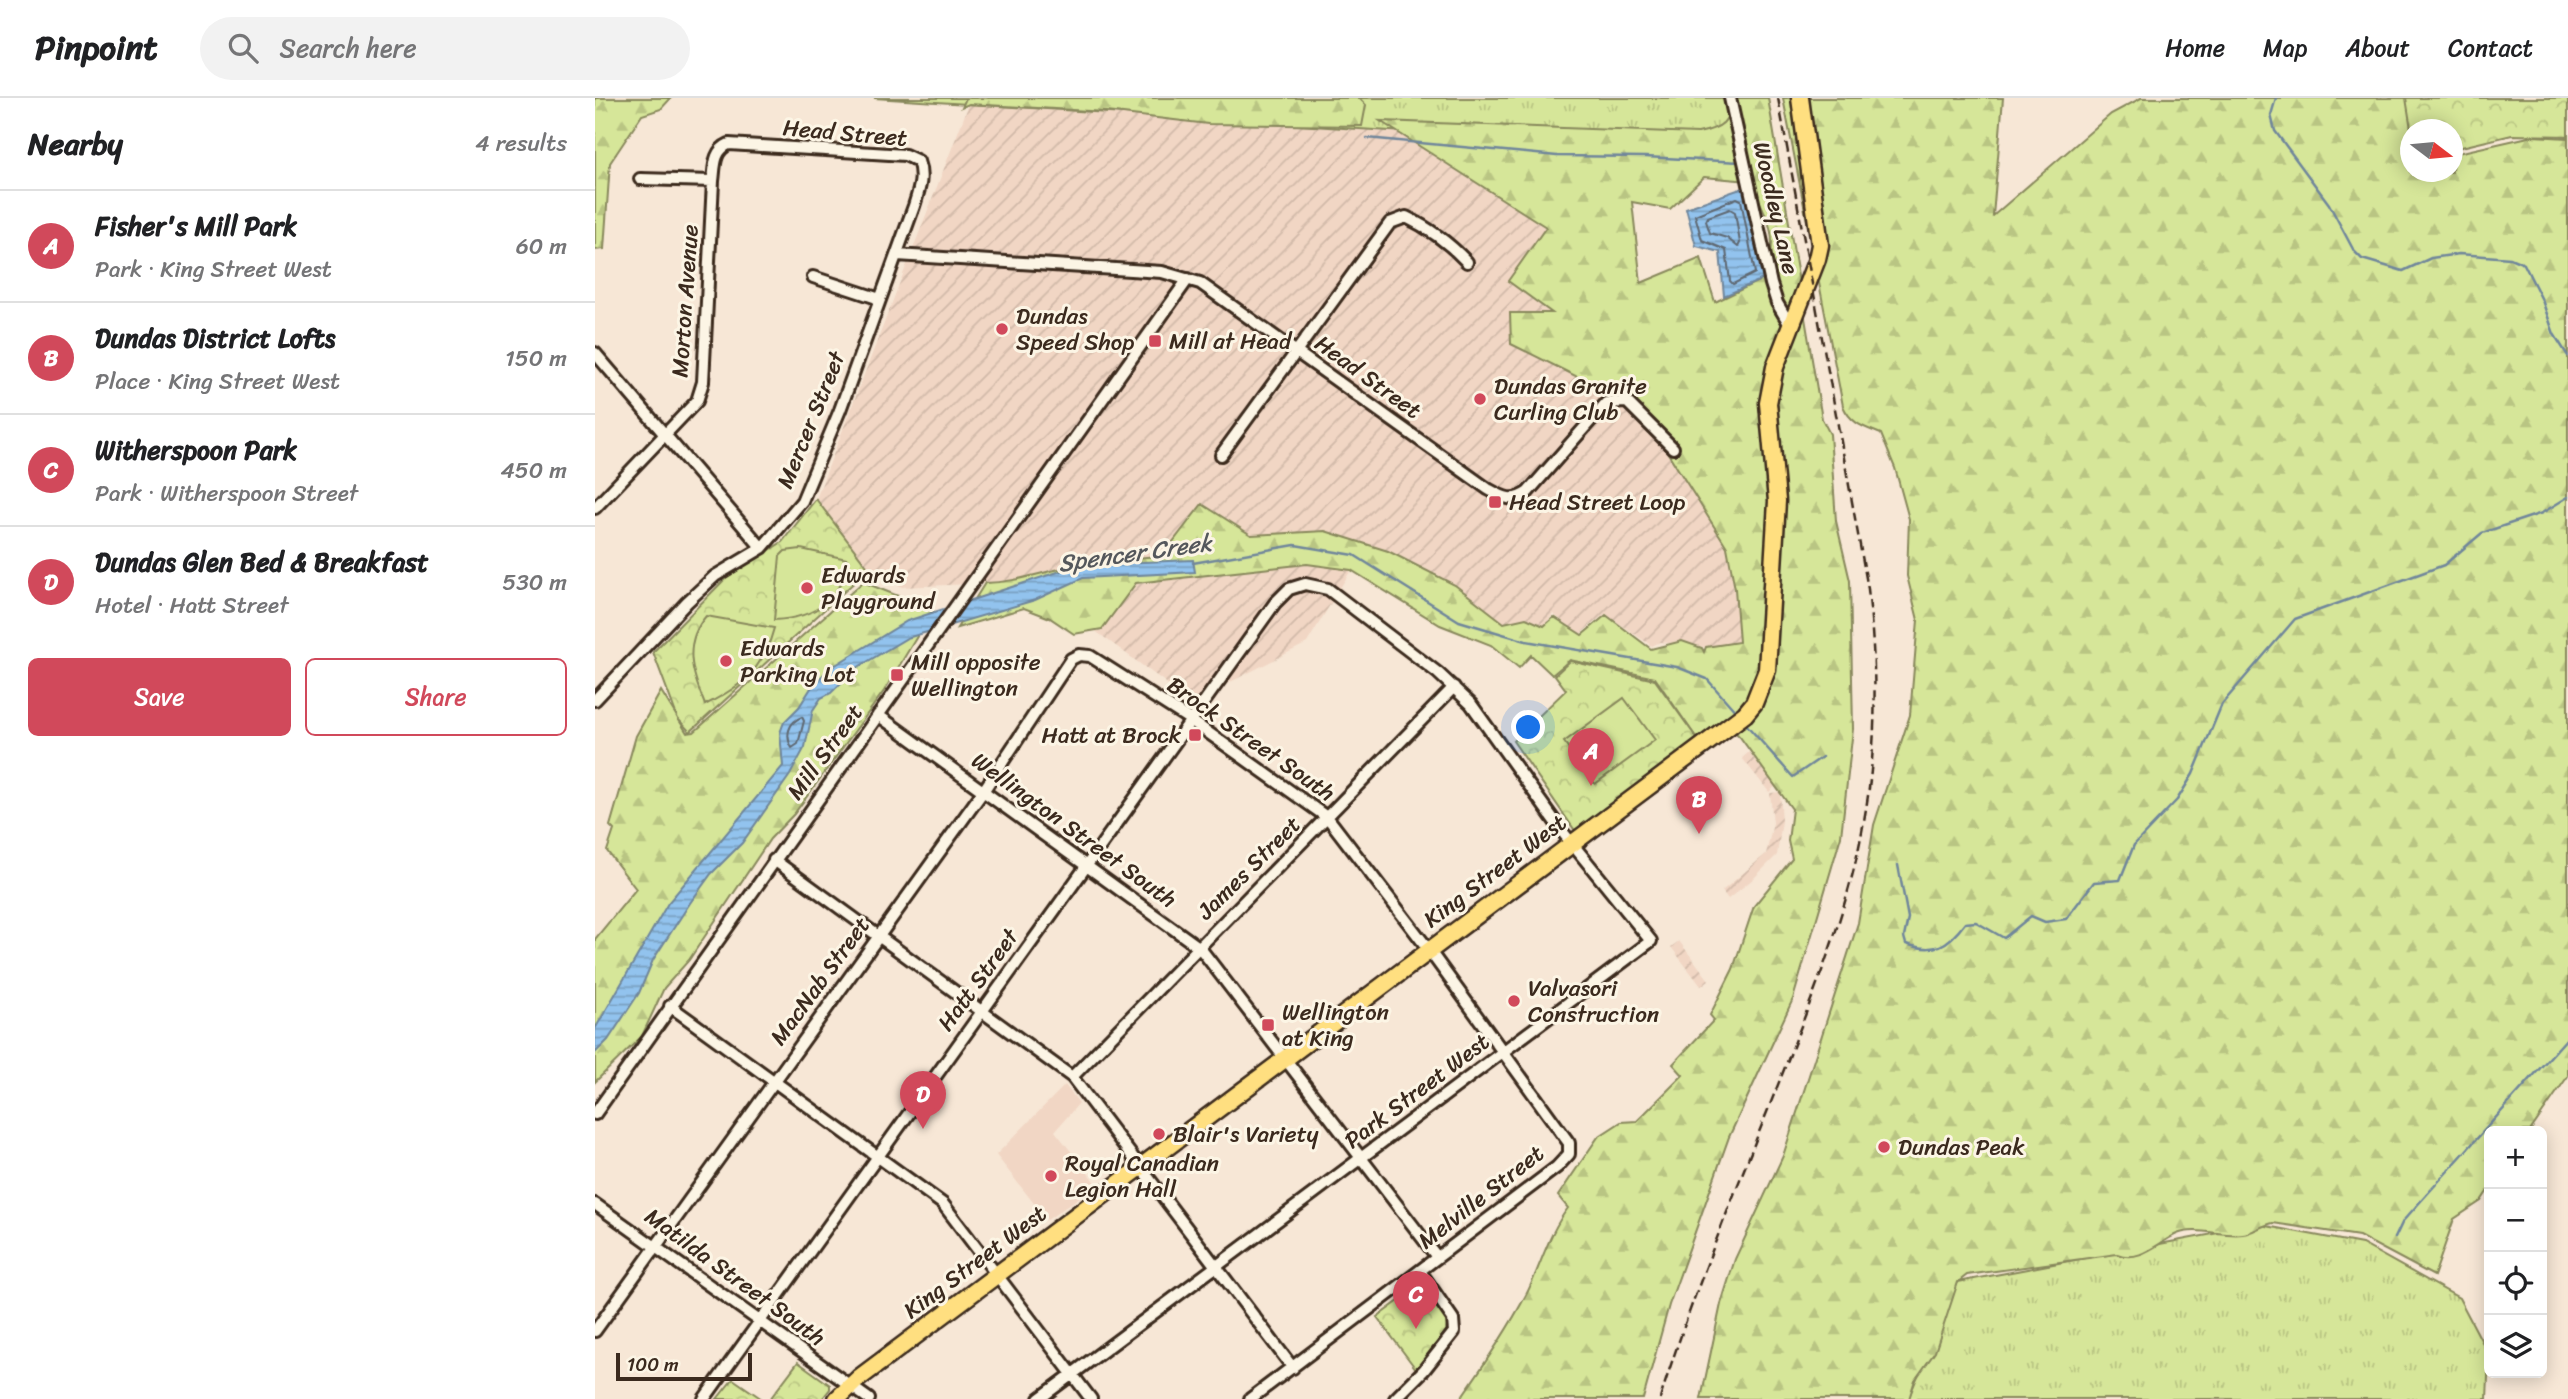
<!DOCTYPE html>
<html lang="en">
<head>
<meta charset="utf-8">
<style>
  body { margin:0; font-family:Sriracha,sans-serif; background:#f2f2f2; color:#202124 }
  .controls { position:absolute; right:21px; bottom:21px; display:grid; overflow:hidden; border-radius:10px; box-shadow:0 4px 18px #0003 }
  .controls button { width:63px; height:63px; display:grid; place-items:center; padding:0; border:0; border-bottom:2px solid #e0e0e0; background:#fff; color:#202124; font:35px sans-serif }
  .compass { position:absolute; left:1805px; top:21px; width:63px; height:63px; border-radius:50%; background:#fff; box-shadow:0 4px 18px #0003; rotate:106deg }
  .scale { position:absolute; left:21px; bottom:18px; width:136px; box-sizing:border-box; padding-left:7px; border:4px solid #3b2a1e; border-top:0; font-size:19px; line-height:24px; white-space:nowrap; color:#3b2a1e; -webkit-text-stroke:5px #fcf5e5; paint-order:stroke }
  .you { position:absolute; left:934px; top:630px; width:24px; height:24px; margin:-18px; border:5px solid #fff; border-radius:50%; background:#1a73e8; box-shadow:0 0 0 10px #1a73e833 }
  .badge { display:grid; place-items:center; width:46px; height:46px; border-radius:50%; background:#d1495b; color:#fff; font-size:23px; font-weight:700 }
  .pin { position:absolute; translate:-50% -58px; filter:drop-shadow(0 2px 4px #0008) }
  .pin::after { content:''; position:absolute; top:37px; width:24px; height:21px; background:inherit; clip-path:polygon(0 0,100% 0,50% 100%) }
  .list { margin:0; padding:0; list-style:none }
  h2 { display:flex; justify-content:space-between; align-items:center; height:91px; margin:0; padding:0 28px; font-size:30px }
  h2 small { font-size:23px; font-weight:400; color:#757577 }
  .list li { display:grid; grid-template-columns:46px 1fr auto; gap:21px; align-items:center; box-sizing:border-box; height:112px; padding:0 28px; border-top:2px solid #e0e0e0 }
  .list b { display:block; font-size:26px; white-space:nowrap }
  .list p { margin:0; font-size:23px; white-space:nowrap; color:#757577 }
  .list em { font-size:23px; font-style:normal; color:#757577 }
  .actions { display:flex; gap:14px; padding:21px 28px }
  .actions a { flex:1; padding:16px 0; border:2px solid #d1495b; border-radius:10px; text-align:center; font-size:24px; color:#d1495b }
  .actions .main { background:#d1495b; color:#fff }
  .icon { flex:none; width:38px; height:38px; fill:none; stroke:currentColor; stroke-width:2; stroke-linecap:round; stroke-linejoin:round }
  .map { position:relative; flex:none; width:1973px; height:1301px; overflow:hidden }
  header { display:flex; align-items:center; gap:42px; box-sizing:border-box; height:98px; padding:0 35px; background:#fff; border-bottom:2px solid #e0e0e0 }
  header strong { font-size:33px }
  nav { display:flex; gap:38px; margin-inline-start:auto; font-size:24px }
  .search { width:490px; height:63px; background:#f2f2f2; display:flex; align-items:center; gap:18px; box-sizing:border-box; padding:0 24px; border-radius:38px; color:#757577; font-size:26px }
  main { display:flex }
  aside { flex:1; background:#fff }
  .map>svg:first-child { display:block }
  .built { fill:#f1d6c4 }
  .industrial { fill:url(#industrial-furrows) }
  .grass { fill:url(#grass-tufts); stroke:#88885c; stroke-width:2 }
  .forest { fill:url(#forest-firs); stroke:#88885c; stroke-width:2; fill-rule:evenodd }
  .park { fill:url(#park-crowns); stroke:#88885c; stroke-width:2 }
  .pitch { fill:#d6e699; stroke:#88885c; stroke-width:2 }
  .water { fill:url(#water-rules); stroke:#6f869b; stroke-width:2 }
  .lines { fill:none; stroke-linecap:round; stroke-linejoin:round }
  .shore { stroke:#5e6771; stroke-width:2 }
  .stream { stroke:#6f869b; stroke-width:2.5 }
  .street-casing { stroke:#3b2a1e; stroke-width:16 }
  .primary-casing { stroke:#3b2a1e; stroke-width:21 }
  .street { stroke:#fcf5e5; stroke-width:10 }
  .primary { stroke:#ffdf80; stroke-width:16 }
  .rail { stroke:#3b2a1e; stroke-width:2.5; stroke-dasharray:10 5; stroke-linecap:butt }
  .poi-dot { fill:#d1495b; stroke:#fcf5e5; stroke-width:2.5 }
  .labels { text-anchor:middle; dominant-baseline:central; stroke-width:6; stroke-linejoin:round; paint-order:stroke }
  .street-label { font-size:23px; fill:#3b2a1e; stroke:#fcf5e5 }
  .poi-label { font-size:23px; fill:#3b2a1e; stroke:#fcf5e5; text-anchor:start }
  .water-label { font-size:24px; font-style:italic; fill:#55585c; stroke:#fcf5e5 }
</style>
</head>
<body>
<header>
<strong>Pinpoint</strong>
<div class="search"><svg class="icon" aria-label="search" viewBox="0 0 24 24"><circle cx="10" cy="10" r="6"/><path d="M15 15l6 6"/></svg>Search here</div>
<nav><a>Home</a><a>Map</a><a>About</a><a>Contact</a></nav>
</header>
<main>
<aside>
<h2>Nearby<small>4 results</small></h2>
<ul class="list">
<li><span class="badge">A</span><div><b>Fisher's Mill Park</b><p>Park · King Street West</p></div><em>60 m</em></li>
<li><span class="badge">B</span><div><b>Dundas District Lofts</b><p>Place · King Street West</p></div><em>150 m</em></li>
<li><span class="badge">C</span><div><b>Witherspoon Park</b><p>Park · Witherspoon Street</p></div><em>450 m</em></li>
<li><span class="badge">D</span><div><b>Dundas Glen Bed &amp; Breakfast</b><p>Hotel · Hatt Street</p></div><em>530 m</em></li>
</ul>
<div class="actions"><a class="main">Save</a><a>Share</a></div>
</aside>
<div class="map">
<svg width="1973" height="1301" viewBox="0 0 1973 1301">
  <defs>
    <pattern id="industrial-furrows" width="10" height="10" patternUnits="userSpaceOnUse" patternTransform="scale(1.75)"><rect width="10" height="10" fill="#f1d6c4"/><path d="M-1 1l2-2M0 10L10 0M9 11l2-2" fill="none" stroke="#d0b8a8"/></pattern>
    <pattern id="grass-tufts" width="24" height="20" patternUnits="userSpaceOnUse" patternTransform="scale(1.75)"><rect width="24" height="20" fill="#d6e699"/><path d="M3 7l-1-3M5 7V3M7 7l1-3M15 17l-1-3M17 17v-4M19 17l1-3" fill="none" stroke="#b9c583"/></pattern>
    <pattern id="forest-firs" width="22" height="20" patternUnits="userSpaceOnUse" patternTransform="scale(1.75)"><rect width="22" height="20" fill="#d6e699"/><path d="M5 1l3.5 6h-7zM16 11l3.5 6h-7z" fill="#b9c583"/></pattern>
    <pattern id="park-crowns" width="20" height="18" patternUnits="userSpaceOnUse" patternTransform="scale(1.75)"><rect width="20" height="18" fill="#d6e699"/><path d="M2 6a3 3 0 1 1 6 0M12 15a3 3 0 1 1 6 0" fill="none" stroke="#b9c583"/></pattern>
    <pattern id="water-rules" width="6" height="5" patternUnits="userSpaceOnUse" patternTransform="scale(1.75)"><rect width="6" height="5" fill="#92c3ee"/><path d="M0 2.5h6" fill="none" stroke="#789fc0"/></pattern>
  </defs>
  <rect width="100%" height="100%" fill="#f7e7d6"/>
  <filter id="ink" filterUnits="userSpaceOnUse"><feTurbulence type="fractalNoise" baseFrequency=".0143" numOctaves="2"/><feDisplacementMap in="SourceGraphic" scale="14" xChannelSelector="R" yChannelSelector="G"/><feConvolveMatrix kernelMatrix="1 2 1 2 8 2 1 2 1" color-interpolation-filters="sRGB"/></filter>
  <g filter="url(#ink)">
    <path class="built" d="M470 987 484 1005 460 1033 502 1087 452 1122 401 1057Z"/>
    <path class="industrial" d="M374 6 801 33 951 129 958 215 916 246 1017 296 1064 341 1130 445 1135 459 1145 544 1111 549 1065 544 1057 548 1010 516 985 536 958 516 949 528 931 520 909 525 860 487 793 453 730 433 656 437 607 406 567 458 510 462 463 471 421 484 307 489 274 471 221 401Z
      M712 466 756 472 712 545 602 601H593L499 532 507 531 541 486Z
      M1154 654 1181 688 1174 694 1147 660Z
      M1185 694 1187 723 1182 757 1158 781 1133 801 1127 793 1171 756 1178 725 1175 695Z
      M1084 843 1114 882 1106 888 1076 849Z"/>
    <path class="grass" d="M279 0H1142L1153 56Z
      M1666 1127 1767 1146 1864 1200 1894 1257 1892 1301H1313L1363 1184Z"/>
    <path class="forest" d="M0 0H76L66 11 47 17 15 65 9 151 0 152Z
      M371 0H764L771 7 767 28 613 26 511 14 374 6 367 9Z
      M1138 0H1173L1227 321 1235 336 1241 423 1255 483 1258 631 1246 738 1198 901 1134 1039 1074 1207 1048 1301H865C889 1267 912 1233 931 1197 946 1168 953 1136 973 1110L963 1098 1003 1039 1026 1024 1042 1023 1088 977 1078 966 1119 922 1115 917 1138 871 1159 808 1197 761 1193 743 1197 711 1145 639 1129 623 1103 642 1060 580 975 562 957 577 936 557 924 570 896 547 845 527 756 472 712 466 541 485 507 531 479 536 455 520 429 510 362 530 390 485C421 484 436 477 465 471 498 463 533 460 567 458L607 406 656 437 730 433 793 453 860 487 909 525 931 520 949 528 959 519 987 537 1011 517 1056 551 1087 543 1107 550 1109 554 1111 549 1144 544 1140 491 1132 449 1064 341 1017 296 916 246 915 215H957L913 183 951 129 785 23 1103 35C1127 30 1134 25 1138 0ZM1109 79 1154 83C1173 120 1187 141 1168 181L1120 204 1106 160 1046 185 1037 104 1075 111Z
      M1188 0H1408L1398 118 1516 16 1546 0H1828L1839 31 1815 32V74H1857L1858 56 1938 38 1973 40V978L1935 1033H1894V1091L1886 1103 1859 1121 1839 1178 1764 1138 1678 1125C1667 1127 1658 1135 1648 1136 1628 1139 1601 1128 1582 1136 1562 1145 1545 1165 1522 1156L1372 1177 1363 1184 1340 1254 1320 1282 1314 1301H1106L1126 1206 1140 1161 1188 1058 1263 825 1279 727 1315 617 1323 522 1312 478 1314 421 1300 370 1286 336C1269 329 1256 326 1248 308Z
      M268 484 338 512 289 593 199 716 175 741 94 862 69 890 47 938 0 984V841L41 791 12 753 19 732 15 728 41 638 66 593 92 635 99 634Z"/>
    <path class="park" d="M1811 0H1973V38L1917 37 1858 51 1857 32 1816 31Z
      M221 401 274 471 95 634 83 621 58 554 131 480 187 444Z
      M975 563 1060 582 1103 642 981 734 918 643 971 592 960 577Z
      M823 1189 830 1192 853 1224 850 1237 821 1271 782 1219Z
      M203 1264 235 1287V1291L227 1301H175Z
      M138 1281 167 1301H122Z"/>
    <path class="pitch" d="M206 451 252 461C247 503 219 520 179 522L185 458 190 453Z
      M111 518 179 530C168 572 147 588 110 607 97 575 87 546 111 518Z
      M1029 600 1060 642 1000 686 969 644Z"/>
    <path class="water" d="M1151 89 1168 181 1129 198 1125 154 1101 148 1091 110Z
      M598 462 600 474 488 480 440 502 312 540 260 571 236 595 226 600 218 612 210 649 195 677 147 745 116 776 95 805 58 862 44 895 13 942 0 955V931L73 805 188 668 185 635 189 624 204 609 218 587 234 571 312 523 466 473 500 466Z"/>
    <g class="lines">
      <path class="shore" d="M1142 100 1146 102 1160 175 1138 186 1135 183 1131 152 1107 142 1100 117Z
        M1135 111 1140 114 1145 145 1143 149 1132 140 1115 135 1111 123 1113 119Z
        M207 619 209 623 203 646 197 650C190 638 193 624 207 619Z"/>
      <path class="stream" d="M1681 0 1676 17 1680 33 1734 106 1759 153 1767 161 1808 173 1836 160 1864 156 1915 160 1929 166 1947 202 1959 236 1973 258
        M772 40 962 58 1050 59 1145 64
        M598 465 700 447 759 457 864 523 931 543 1082 569 1112 581 1142 615
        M1148 623 1198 679 1227 659
        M1303 767 1313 820 1309 839 1311 846C1340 856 1353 848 1370 825L1381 824 1409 840 1436 818 1450 824 1471 821 1499 784 1525 782 1539 747 1582 702 1598 676 1627 606 1700 521 1849 467 1887 435 1947 415 1973 399
        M1800 1140 1808 1123 1973 939"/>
      <g class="street-casing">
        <path id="street" d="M1135 0 1176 186 1182 205 1195 227
          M45 81 118 83
          M302 157 567 174 605 185 893 391C909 400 917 405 933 394L1011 305 1032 304 1078 350
          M218 179 285 201
          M0 255 167 450
          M626 357 795 125 811 119C834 130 855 146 872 164
          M0 410 102 303 108 284 118 83C120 69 118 53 134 46L310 57 323 63C329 79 324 92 319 108L245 312 207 403 167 450 120 478 92 504 0 602
          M283 617 605 850 842 1159
          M179 762 477 979 698 1270
          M75 908 348 1106 496 1301
          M477 979 859 589
          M0 1016 593 181
          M0 1106 274 1301
          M0 1233 389 692 476 561 484 557 495 558 594 621 733 720 834 852 974 1045V1056L962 1069 655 1301
          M109 1301 680 505 694 491 710 486 733 491 843 575 876 606 966 732 1056 843 444 1301
          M800 1301 829 1272 859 1234 858 1221 825 1173"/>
      </g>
      <g class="primary-casing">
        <path id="primary" d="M242 1301 264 1280 1113 644 1150 616 1159 605 1172 572 1182 403 1173 305 1180 269 1222 161 1225 147 1205 0"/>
      </g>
      <use href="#street" class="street"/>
      <use href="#primary" class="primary"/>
      <path class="rail" d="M1065 1301C1101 1185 1149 1073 1194 959 1223 884 1254 808 1268 728 1283 649 1282 570 1273 491L1183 0"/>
    </g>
  </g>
  <g class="poi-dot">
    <circle cx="407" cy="231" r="7"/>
    <rect x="553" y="236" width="14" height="14" rx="3.5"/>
    <circle cx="885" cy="301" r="7"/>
    <rect x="893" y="397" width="14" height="14" rx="3.5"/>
    <circle cx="212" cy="490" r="7"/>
    <circle cx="131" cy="563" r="7"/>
    <rect x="295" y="570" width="14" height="14" rx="3.5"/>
    <rect x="593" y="630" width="14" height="14" rx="3.5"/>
    <circle cx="919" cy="903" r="7"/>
    <rect x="666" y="920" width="14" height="14" rx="3.5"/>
    <circle cx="564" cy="1036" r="7"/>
    <circle cx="1289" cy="1049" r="7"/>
    <circle cx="456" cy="1078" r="7"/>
  </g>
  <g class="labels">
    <g class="street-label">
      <text transform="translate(250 35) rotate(5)">Head Street</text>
      <text transform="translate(1181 110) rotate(77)">Woodley Lane</text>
      <text transform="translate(90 203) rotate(-86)">Morton Avenue</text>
      <text transform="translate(773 279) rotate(36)">Head Street</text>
      <text transform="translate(216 322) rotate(-68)">Mercer Street</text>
      <text transform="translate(656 641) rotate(35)">Brock Street South</text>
      <text transform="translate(230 654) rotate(-54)">Mill Street</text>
      <text transform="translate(479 732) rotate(36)">Wellington Street South</text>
      <text transform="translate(654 770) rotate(-45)">James Street</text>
      <text transform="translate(900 773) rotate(-37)">King Street West</text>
      <text transform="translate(383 882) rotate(-54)">Hatt Street</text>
      <text transform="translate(225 883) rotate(-54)">MacNab Street</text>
      <text transform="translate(822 993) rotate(-37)">Park Street West</text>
      <text transform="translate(886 1099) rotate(-38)">Melville Street</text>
      <text transform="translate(380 1164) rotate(-37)">King Street West</text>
      <text transform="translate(140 1179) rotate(36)">Matilda Street South</text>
    </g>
    <g class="poi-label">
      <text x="421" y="218">Dundas<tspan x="421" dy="26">Speed Shop</tspan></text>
      <text x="574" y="243">Mill at Head</text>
      <text x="899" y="288">Dundas Granite<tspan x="899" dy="26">Curling Club</tspan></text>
      <text x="914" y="404">Head Street Loop</text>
      <text x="226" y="477">Edwards<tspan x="226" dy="26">Playground</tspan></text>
      <text x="145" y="550">Edwards<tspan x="145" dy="26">Parking Lot</tspan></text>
      <text x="316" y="564">Mill opposite<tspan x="316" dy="26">Wellington</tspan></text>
      <text x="586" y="637" text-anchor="end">Hatt at Brock</text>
      <text x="933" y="890">Valvasori<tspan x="933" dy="26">Construction</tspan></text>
      <text x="687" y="914">Wellington<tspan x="687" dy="26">at King</tspan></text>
      <text x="578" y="1036">Blair's Variety</text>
      <text x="1303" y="1049">Dundas Peak</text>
      <text x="470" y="1065">Royal Canadian<tspan x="470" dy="26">Legion Hall</tspan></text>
    </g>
    <g class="water-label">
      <text transform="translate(540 455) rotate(-8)">Spencer Creek</text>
    </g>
  </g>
</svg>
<div class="controls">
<button>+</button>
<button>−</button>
<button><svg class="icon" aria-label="locate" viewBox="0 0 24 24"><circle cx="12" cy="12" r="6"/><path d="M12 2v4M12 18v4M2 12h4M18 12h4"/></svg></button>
<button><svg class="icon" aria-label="layers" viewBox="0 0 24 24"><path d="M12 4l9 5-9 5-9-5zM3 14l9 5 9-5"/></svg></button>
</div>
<svg class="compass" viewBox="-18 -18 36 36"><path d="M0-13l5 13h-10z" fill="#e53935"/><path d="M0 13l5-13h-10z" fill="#757577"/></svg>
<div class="scale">100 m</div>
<div class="you"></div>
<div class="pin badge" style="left:996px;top:688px">A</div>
<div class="pin badge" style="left:1104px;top:736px">B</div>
<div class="pin badge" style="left:821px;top:1231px">C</div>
<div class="pin badge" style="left:328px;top:1031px">D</div>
</div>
</main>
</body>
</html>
